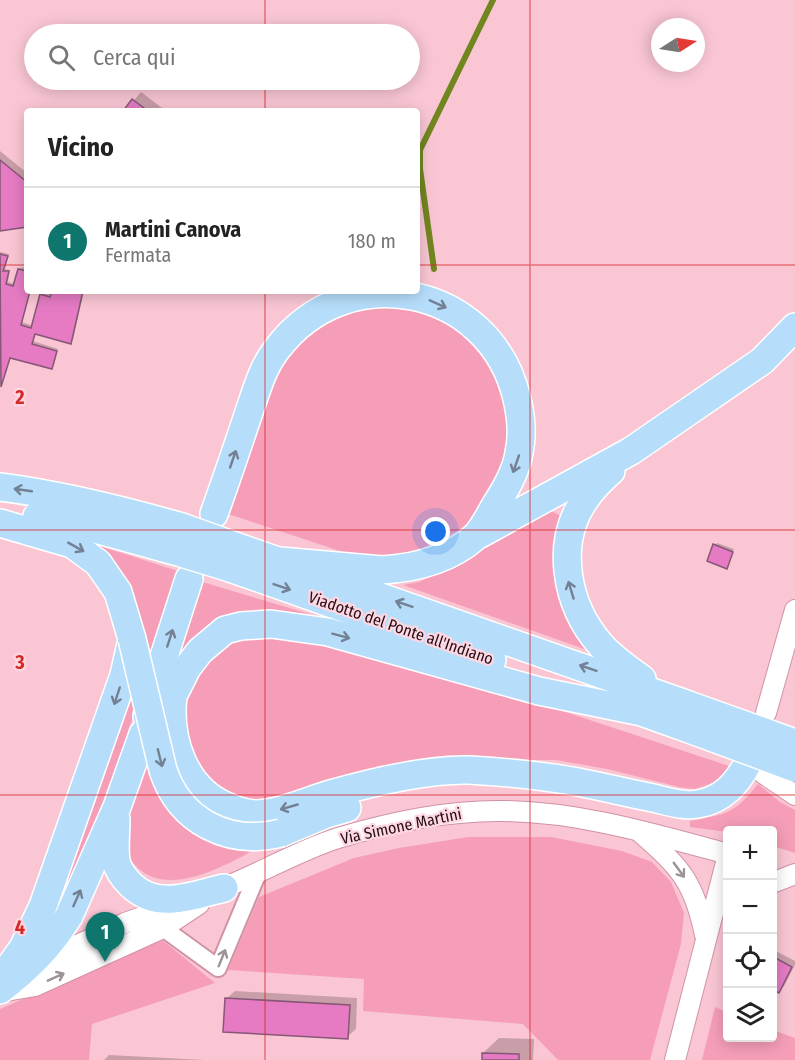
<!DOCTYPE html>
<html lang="it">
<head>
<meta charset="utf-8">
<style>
  body { margin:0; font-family:"Fira Sans Condensed",sans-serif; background:#f6f6f6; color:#222 }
  .controls { position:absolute; right:18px; bottom:18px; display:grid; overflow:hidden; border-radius:6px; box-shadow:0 3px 15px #0003 }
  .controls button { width:54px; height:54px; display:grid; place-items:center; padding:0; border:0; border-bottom:2px solid #e0e0e0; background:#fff; color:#222; font:30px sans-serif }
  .compass { position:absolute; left:651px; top:18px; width:54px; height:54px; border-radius:50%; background:#fff; box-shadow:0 3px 15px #0003; rotate:78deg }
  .you { position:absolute; left:436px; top:532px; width:21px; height:21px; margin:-15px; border:4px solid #fff; border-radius:50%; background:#1a73e8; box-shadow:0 0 0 9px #1a73e833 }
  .badge { display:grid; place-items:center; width:39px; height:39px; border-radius:50%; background:#0f766e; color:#fff; font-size:20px; font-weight:700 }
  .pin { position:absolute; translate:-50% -50px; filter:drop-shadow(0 2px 3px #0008) }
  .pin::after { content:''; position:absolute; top:32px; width:21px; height:18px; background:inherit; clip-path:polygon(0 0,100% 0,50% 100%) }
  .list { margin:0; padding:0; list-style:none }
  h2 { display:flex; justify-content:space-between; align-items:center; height:78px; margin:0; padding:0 24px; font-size:26px }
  h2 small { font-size:20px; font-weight:400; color:#767676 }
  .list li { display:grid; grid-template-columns:39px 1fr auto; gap:18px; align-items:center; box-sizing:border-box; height:108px; padding:0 24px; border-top:2px solid #e0e0e0 }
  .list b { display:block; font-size:22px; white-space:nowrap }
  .list p { margin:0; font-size:20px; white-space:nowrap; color:#767676 }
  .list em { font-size:20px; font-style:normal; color:#767676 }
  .icon { flex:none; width:33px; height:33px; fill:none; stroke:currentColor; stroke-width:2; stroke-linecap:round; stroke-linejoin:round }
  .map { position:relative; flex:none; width:795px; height:1060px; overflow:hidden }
  .search { position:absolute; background:#fff; box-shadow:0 3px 15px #0003; left:24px; top:24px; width:396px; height:66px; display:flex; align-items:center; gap:15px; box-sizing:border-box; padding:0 21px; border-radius:33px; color:#767676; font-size:22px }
  .panel { position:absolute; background:#fff; box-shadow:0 3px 15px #0003; left:24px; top:108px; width:396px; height:186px; border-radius:6px }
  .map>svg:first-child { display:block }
  .green { fill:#f69eb8 }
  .shadow { fill:#0003 }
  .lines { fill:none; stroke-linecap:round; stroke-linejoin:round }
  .stream { stroke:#728620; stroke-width:6 }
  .building { fill:#e67bc4; stroke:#865776; stroke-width:1.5 }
  .minor-casing { stroke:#d093a5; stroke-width:20 }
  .tertiary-casing { stroke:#d093a5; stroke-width:22 }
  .trunk-casing { stroke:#fff; stroke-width:30 }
  .minor { stroke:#fff; stroke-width:16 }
  .tertiary { stroke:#fff; stroke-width:20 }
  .trunk { stroke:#b6defb; stroke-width:27 }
  .trunk-bridge-casing { stroke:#fff; stroke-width:30; stroke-linecap:butt }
  .trunk-bridge { stroke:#b6defb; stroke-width:27 }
  .oneway { stroke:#748094 }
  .oneway2 { stroke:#9c9396 }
  .grid { fill:none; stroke:#d62828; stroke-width:1.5; stroke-opacity:0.55 }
  .labels { text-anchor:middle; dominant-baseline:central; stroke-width:4.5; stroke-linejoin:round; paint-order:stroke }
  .street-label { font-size:16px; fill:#240e15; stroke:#ffd7e2 }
  .grid-label { font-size:20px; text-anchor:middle; font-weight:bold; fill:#d62828; stroke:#ffd7e2; stroke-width:4.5; stroke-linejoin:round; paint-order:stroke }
</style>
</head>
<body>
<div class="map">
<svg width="795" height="1060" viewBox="0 0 795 1060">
  <rect width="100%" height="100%" fill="#fac6d4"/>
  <path class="green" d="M367 302 442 314 487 355 508 414 506 452 494 488 479 512 461 529 440 540 413 552 390 556 352 555 228 514 272 375 316 323Z
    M551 511 559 515 562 525 589 643 587 650 403 585 419 582 452 567 544 512Z
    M100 546 181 572 149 671 98 549Z
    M199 581 350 626 278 612 161 683Z
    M260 630 290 634 517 696 732 767 725 775 715 782 695 789 679 787 607 769 556 760H466L259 803 238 800 212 785 188 751 182 707 201 668 233 641Z
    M129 685 136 707 94 837 69 903 36 941Z
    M149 756 266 843C233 862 171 899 138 868 126 857 122 841 123 825 124 811 143 772 149 756Z
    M758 784 780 802 795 810V853L773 846 772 830H728L727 832 690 827V821C727 814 734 814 758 784Z
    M468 837H551L622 851 652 862 671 882 684 913 681 944 650 1060H558L523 1024 363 1011 364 979 228 970 259 897 354 858 399 848Z
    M161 939 215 983 92 1024 89 1060H0V1009Z
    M715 1007 727 1012 728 1038H772L773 1030 795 1038V1060H702Z"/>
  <path class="shadow" d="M141 92 166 111H125Z
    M0 151 27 173V226L0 230Z
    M0 252 9 254 5 269 10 270 8 282 15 284 19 269 22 267 27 269V291H31L22 322 33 326 44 292 52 295 54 291H84L73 340 71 342 36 333 33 341 58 349 54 365 52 367 11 357 0 385Z
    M717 543 734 549 726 567 715 545Z
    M772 949 795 961V965L784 986 779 991 772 988Z
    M235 991 357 998 356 1029 347 1037 226 999Z
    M499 1038 534 1039 533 1060H483V1053Z
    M109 1055 205 1060H104Z"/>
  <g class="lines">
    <path class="stream" d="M434 269 420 169V150L493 0"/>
  </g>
  <path class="building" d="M132 99 148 111H123Z
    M0 160 27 182V227L0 231Z
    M0 254 8 256 3 271H9L6 284 13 286 18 269 27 271V291H30L21 325 31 328 40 294 50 297 52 291H83L71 344 35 334 32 344 57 351 52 369 10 358 1 387Z
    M713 544 733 552 727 569 707 561Z
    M772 956 792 967 779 993 772 989Z
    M225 998 350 1005 348 1039 223 1032Z
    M482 1053 519 1054V1060H482Z"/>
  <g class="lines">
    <g class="minor-casing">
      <path id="minor" d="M163 928 218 968 257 875"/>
    </g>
    <g class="tertiary-casing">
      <path id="tertiary" d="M766 713 795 610
        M748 763 795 795
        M641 833C681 868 694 882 705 935
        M772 883 795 874
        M212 892C255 877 294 852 338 838 391 822 448 810 504 811 580 812 654 834 728 854
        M35 966 45 960 125 923 181 903
        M0 992 35 986 163 928 199 904
        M675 1060 728 855"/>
    </g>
    <g class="trunk-casing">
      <path id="trunk" d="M611 471C602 479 593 488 586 498 554 542 566 605 600 644 612 658 627 668 642 679
        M0 487C62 495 122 510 182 527
        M214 514C226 481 237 448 248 415 256 392 262 368 277 349 347 256 491 285 517 399 521 416 523 435 519 453 516 472 505 490 495 506 489 516 483 529 475 537 450 559 415 568 382 570L280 561
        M37 516 88 527 178 552
        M0 523 72 544 98 563 118 592 132 639 124 675 43 906 23 948 5 973
        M480 534 631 451 762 361 795 327
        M235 546 686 704
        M227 567 492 660
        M173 696C168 739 184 788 226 806 235 810 247 814 257 814 280 813 305 802 327 795 369 783 425 769 469 770 503 772 545 776 578 782 603 787 628 793 653 798 667 801 683 807 698 804 723 800 737 783 748 763
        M622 705 678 725
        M147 716 158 675 189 579
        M116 819C116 833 114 848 116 861 118 871 124 878 131 885 158 911 193 895 224 888
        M281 833 326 814 347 808
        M0 990C28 968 50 947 69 916L117 807 143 734 173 696 187 668 200 651 225 630 241 626 271 624 328 632 539 691 637 711"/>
    </g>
    <use href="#minor" class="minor"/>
    <use href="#tertiary" class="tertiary"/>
    <use href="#trunk" class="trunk"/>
    <g class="trunk-bridge-casing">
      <path id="trunk-bridge" d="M182 527 235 546
        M178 552 227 567
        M132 639 163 770C180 822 229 846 281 833
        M686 704 795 743
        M678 725 795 768"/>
    </g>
    <use href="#trunk-bridge" class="trunk-bridge"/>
  </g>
  <defs><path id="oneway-shaft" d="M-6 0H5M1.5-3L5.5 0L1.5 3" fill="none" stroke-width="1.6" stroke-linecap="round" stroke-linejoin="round" transform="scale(1.5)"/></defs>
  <g class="oneway">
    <use href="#oneway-shaft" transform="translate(438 304) rotate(24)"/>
    <use href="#oneway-shaft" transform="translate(233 459) rotate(-71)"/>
    <use href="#oneway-shaft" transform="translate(516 464) rotate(109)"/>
    <use href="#oneway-shaft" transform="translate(23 490) rotate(-172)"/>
    <use href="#oneway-shaft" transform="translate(76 547) rotate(29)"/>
    <use href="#oneway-shaft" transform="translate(282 587) rotate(19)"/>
    <use href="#oneway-shaft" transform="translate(571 590) rotate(-107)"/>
    <use href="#oneway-shaft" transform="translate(404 604) rotate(-161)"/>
    <use href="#oneway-shaft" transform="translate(341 636) rotate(15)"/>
    <use href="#oneway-shaft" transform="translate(170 638) rotate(-72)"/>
    <use href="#oneway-shaft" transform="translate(588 668) rotate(-161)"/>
    <use href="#oneway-shaft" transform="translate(117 696) rotate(108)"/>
    <use href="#oneway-shaft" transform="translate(160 758) rotate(76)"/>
    <use href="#oneway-shaft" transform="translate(289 807) rotate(164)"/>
    <use href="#oneway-shaft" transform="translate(77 898) rotate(-66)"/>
  </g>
  <g class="oneway2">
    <use href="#oneway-shaft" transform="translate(679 870) rotate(54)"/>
    <use href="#oneway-shaft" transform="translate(222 958) rotate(-68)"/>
    <use href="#oneway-shaft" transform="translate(56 977) rotate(-24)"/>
  </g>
  <path class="grid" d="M265 0V34M530 0V1060M265 80V111M0 265H27M417 265H795M265 291V1060M0 530H795M0 795H795"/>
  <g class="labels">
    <g class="street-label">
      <text transform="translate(401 628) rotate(19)">Viadotto del Ponte all'Indiano</text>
      <text transform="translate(401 826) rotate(-12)">Via Simone Martini</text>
    </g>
  </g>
  <g class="grid-label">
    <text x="20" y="404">2</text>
    <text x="20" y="669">3</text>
    <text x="20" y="934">4</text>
  </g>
</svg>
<div class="controls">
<button>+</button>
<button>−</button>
<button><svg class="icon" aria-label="locate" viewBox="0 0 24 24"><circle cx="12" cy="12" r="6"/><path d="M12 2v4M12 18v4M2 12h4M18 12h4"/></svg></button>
<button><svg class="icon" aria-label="layers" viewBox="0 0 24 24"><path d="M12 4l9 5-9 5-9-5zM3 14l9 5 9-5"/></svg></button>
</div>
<svg class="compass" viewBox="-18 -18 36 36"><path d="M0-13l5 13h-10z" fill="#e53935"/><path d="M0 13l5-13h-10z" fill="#767676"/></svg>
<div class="you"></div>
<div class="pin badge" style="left:105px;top:962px">1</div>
<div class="search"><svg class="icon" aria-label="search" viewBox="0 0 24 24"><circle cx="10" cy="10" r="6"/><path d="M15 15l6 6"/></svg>Cerca qui</div>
<section class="panel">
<h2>Vicino<small></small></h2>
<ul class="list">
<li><span class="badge">1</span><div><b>Martini Canova</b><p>Fermata</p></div><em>180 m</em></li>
</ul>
</section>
</div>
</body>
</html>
